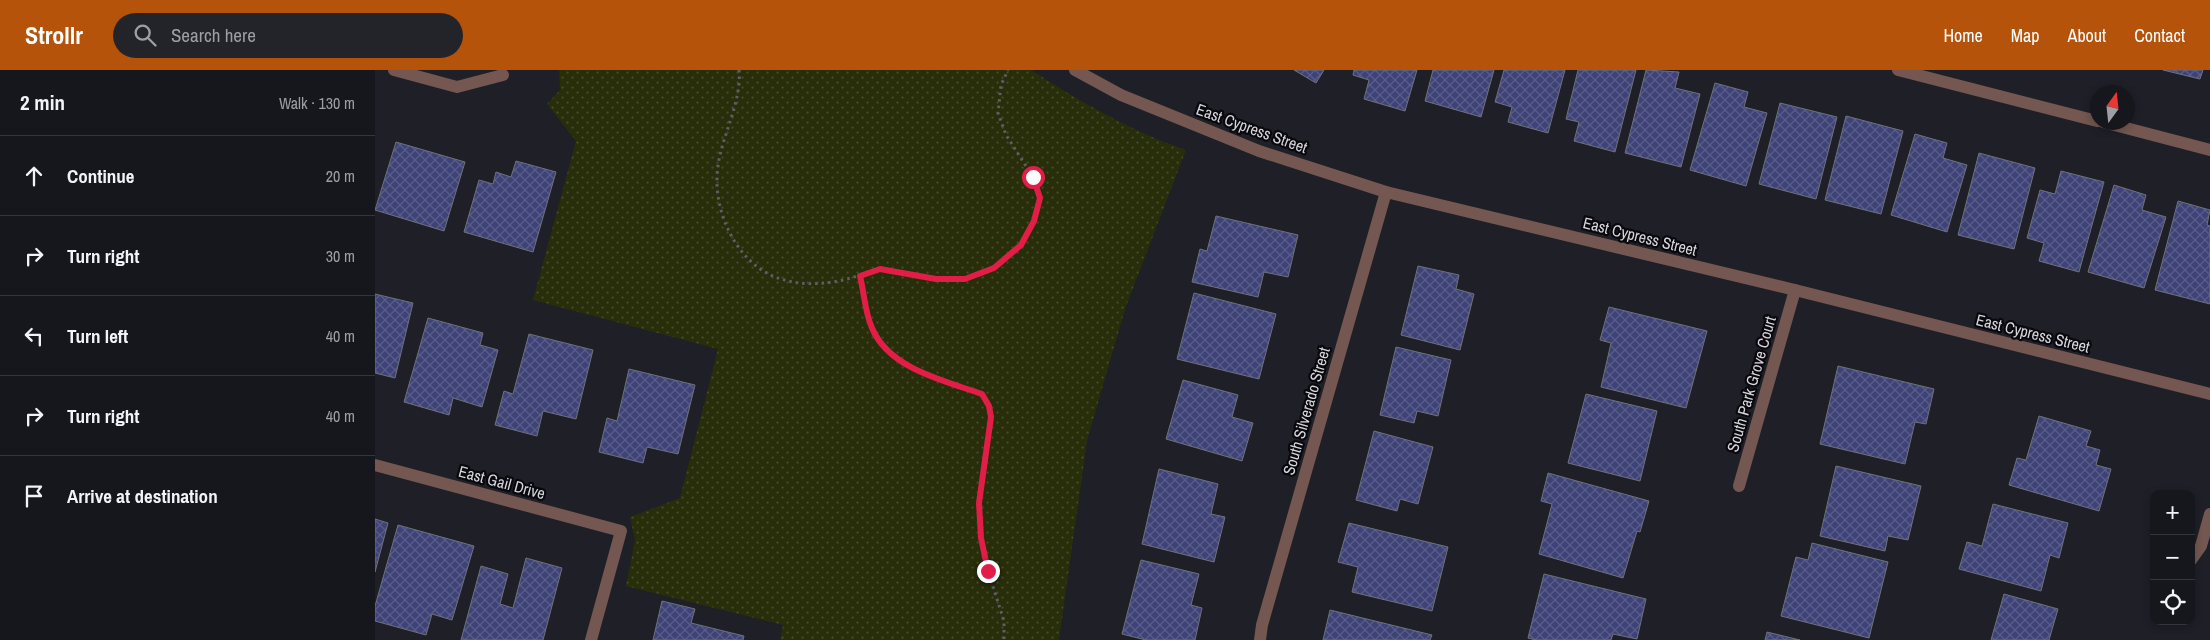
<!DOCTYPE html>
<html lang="en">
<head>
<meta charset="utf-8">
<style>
  body { margin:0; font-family:"Archivo Narrow",sans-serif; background:#23242a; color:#f1f3f6 }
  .controls { position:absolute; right:15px; bottom:15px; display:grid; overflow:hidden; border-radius:10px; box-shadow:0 2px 8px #0003 }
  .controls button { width:45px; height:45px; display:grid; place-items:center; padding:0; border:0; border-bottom:1px solid #35363b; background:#16171d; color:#f1f3f6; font:25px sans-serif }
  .compass { position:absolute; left:1715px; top:15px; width:45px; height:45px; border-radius:50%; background:#16171d; box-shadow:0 2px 8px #0003; rotate:15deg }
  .stop { position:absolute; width:15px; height:15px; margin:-11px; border:4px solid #e11d48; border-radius:50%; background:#fff }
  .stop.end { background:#e11d48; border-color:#fff; box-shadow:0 1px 5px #0008 }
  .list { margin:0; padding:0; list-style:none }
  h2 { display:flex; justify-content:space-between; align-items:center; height:65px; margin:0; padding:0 20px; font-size:21px }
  h2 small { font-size:16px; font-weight:400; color:#9e9fa4 }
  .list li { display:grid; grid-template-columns:32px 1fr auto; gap:15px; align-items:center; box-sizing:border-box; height:80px; padding:0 20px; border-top:1px solid #35363b }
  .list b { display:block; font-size:19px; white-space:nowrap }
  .list em { font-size:16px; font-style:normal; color:#9e9fa4 }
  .icon { flex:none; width:28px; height:28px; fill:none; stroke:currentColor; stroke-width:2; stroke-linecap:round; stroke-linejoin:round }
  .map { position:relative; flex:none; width:1835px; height:570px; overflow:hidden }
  header { display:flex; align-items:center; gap:30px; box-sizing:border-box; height:70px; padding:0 25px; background:#b45309; color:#fff }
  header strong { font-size:24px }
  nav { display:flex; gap:28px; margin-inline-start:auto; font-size:18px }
  .search { width:350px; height:45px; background:#23242a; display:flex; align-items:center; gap:12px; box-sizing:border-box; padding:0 18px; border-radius:28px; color:#9e9fa4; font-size:19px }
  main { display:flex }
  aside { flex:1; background:#16171d }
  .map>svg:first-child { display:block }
  .park { fill:url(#park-dots) }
  .building { fill:url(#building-cross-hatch); stroke:#6f717a }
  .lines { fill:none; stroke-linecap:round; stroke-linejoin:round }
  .path { stroke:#5e5f66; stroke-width:3; stroke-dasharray:2.5 4; stroke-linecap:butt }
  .minor { stroke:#735750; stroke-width:12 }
  .tertiary { stroke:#735750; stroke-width:12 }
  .route { stroke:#e11d48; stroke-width:6 }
  .labels { text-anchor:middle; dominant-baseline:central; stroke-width:4.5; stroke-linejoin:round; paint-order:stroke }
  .street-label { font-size:16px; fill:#d6d6dc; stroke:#09090d }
</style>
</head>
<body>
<header>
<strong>Strollr</strong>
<div class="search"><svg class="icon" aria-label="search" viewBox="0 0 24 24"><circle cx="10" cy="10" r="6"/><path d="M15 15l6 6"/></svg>Search here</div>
<nav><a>Home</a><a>Map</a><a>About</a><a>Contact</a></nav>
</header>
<main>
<aside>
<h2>2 min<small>Walk · 130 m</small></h2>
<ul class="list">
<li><svg class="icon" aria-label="ahead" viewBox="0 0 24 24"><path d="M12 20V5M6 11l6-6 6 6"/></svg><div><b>Continue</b></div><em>20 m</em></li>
<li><svg class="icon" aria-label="right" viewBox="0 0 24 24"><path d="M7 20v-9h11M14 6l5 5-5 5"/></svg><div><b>Turn right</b></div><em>30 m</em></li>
<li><svg class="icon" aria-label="left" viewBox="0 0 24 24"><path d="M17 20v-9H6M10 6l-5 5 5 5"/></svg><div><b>Turn left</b></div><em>40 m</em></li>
<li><svg class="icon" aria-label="right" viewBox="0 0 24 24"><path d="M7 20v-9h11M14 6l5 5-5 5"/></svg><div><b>Turn right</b></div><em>40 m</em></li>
<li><svg class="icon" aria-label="arrive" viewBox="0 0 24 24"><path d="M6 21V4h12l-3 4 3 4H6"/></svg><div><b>Arrive at destination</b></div></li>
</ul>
</aside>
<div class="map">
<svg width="1835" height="570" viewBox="0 0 1835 570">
  <defs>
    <pattern id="park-dots" width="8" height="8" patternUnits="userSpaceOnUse" patternTransform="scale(1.25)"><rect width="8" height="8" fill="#282e0a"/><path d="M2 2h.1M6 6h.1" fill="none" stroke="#464c2d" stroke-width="1.8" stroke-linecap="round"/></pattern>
    <pattern id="building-cross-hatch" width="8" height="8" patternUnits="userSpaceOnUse" patternTransform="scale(1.25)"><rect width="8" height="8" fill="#3e4276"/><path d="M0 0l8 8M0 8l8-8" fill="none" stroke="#595d89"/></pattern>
  </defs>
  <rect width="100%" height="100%" fill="#1e1f27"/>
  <path class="park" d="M184 0H656C705 31 755 61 811 80L750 239 712 371 684 570H405L408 555 251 516 260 470 255 447 305 428 343 279 158 230 201 71 172 34 185 20Z"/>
  <path class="building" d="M919 0H949L941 13Z
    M979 0H1042L1030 41 989 29 994 10 978 5Z
    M1058 0H1119L1106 47 1050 31Z
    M1129 0H1190L1173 63 1133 52 1137 37 1120 32Z
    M1203 0H1261L1240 82 1199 71 1204 52 1191 49Z
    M1271 0 1304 2 1300 18 1325 24 1306 97 1250 83Z
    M1788 0H1828L1825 9Z
    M1340 13 1373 22 1369 37 1392 43 1371 116 1315 100Z
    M1405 33 1462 47 1441 129 1384 114Z
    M1471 46 1528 61 1506 144 1450 130Z
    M1540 64 1572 73 1568 88 1592 95 1572 162 1516 145Z
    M21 72 90 92 69 161 0 140Z
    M1604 83 1660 98 1639 179 1583 165Z
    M141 91 181 102 158 182 89 162 104 110 118 114 121 102 136 107Z
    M1686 101 1729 112 1704 202 1664 191 1669 173 1652 168 1665 120 1680 124Z
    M1739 115 1771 125 1767 140 1791 147 1769 218 1713 202Z
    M1803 131 1835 140 1832 155 1835 156V234L1780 220Z
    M841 146 923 165 913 207 889 202 883 227 817 212 825 179 832 181Z
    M1043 196 1084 205 1081 219 1099 224 1085 280 1026 265Z
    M819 223 901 244 884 309 802 289Z
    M0 224 38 233 20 308 0 303Z
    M1234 237 1332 261 1311 338 1226 317 1236 273 1225 270Z
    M53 248 108 263 105 275 123 280 107 337 78 328 74 345 29 332Z
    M154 264 218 280 201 349 168 341 162 366 120 355 129 321 138 324Z
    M1021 277 1076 290 1063 346 1042 341 1039 353 1005 345Z
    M1463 296 1559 319 1551 354 1540 352 1530 394 1445 374Z
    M254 299 320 315 303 384 272 377 268 393 224 382 232 348 242 351Z
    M808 310 863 325 857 347 878 353 867 391 791 369Z
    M1211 324 1282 341 1265 411 1193 393Z
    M1664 346 1716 361 1711 376 1725 380 1721 395 1736 399 1724 441 1634 415 1642 388 1651 390Z
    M999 361 1058 377 1043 434 1025 429 1022 441 981 430Z
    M1461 396 1546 416 1533 470 1513 466 1510 481 1445 466Z
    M784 399 843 414 836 444 850 447 839 492 767 474Z
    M1173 403 1274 431 1265 462 1262 461 1248 508 1164 484 1177 434 1166 431Z
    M1618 434 1693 453 1684 488 1675 485 1666 521 1584 499 1592 472 1607 476Z
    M0 449 13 453 0 502Z
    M974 453 1073 477 1057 541 977 522 983 497 963 492Z
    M23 455 99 476 77 550 57 544 51 565 0 551V536Z
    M1437 473 1513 492 1494 568 1406 546 1421 487 1433 490Z
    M151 488 187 498 168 570H86L106 496 133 504 125 534 138 538Z
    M766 490 824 504 816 535 827 538 820 570H771L747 564Z
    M1169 504 1271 529 1262 569 1238 564 1236 570H1161L1153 568Z
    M1629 524 1683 539 1674 570H1616Z
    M287 531 320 539 316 553 369 566 368 570H278Z
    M955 540 1057 565 1055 570H948Z
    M1392 562 1425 570H1390Z"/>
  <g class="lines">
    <path class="path" d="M364 0C367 37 342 72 342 109 341 148 365 197 406 209 431 217 460 214 485 205 489 222 490 242 497 258 514 299 570 311 607 325L614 336 616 347 604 433 606 468 613 501 629 551V570
      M485 205 505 199 561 209H590L619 199 646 175 659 151 665 128 658 107 631 65 623 43 626 15 633 0"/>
    <path class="minor" d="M19 0 82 17 128 5
      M1523 0 1722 51
      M1728 52 1835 80
      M0 395 246 461 216 570
      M1364 416 1420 220
      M1816 490 1826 476 1835 444
      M885 570 887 555 1011 122"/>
    <path class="tertiary" d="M700 0 746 25 884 81 1011 122 1420 220 1835 324"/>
  </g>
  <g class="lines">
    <path class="route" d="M613 501 606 468 604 433 616 347 614 336 607 324C570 311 514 299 497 258 490 243 489 222 485 206L505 199 561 209H590L619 198 646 175 659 151 665 128 658 107"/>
  </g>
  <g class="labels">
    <g class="street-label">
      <text transform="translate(877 58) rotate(20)">East Cypress Street</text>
      <text transform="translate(1265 166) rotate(14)">East Cypress Street</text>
      <text transform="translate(1658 263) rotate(14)">East Cypress Street</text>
      <text transform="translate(1376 314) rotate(-74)">South Park Grove Court</text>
      <text transform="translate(931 341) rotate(-74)">South Silverado Street</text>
      <text transform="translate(127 412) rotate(15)">East Gail Drive</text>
    </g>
  </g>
</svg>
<div class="controls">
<button>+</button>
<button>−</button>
<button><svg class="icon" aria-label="locate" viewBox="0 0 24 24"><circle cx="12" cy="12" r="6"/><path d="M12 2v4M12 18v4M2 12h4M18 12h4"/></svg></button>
</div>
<svg class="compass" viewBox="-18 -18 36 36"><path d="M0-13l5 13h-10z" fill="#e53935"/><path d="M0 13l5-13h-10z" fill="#9e9fa4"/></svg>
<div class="stop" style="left:658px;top:107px"></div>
<div class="stop end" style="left:613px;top:501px"></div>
</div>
</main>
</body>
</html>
